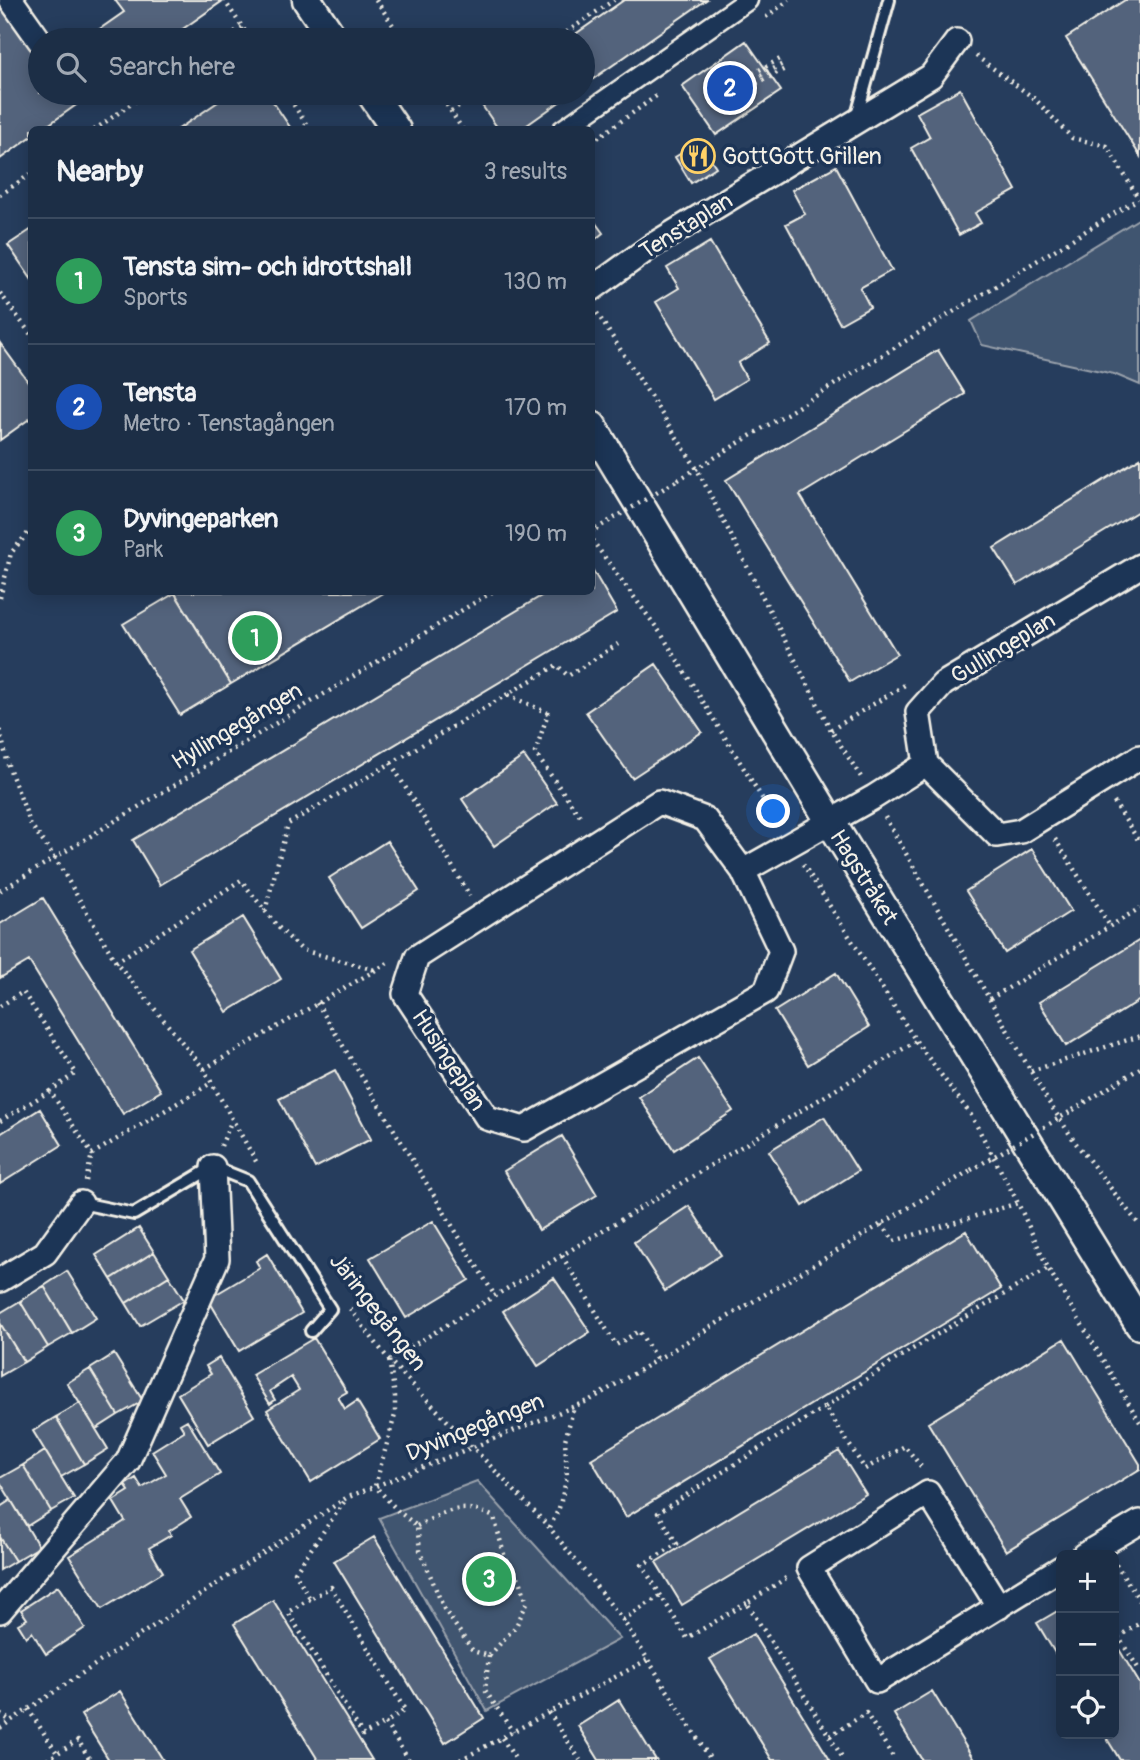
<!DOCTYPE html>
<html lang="en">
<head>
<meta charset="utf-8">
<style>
  body { margin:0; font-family:Pangolin,sans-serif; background:#25364d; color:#f1f3f6 }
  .controls { position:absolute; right:21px; bottom:21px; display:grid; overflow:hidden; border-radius:10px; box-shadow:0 4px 18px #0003 }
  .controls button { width:63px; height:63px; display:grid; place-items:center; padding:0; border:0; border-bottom:2px solid #3a4a5f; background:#1c2e46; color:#f1f3f6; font:35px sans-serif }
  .you { position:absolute; left:774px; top:812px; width:24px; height:24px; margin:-18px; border:5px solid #fff; border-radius:50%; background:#1a73e8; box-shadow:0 0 0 10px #1a73e833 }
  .badge { display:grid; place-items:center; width:46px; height:46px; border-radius:50%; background:#d6ab8b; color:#fff; font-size:23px; font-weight:700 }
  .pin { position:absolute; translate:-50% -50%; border:4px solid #fff; box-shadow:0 2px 7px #0006 }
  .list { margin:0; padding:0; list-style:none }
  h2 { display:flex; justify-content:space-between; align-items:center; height:91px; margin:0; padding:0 28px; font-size:30px }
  h2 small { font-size:23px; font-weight:400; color:#a0a8b3 }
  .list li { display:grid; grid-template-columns:46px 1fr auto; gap:21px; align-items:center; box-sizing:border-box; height:126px; padding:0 28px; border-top:2px solid #3a4a5f }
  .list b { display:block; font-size:26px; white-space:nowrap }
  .list p { margin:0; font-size:23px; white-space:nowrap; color:#a0a8b3 }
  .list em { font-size:23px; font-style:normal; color:#a0a8b3 }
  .icon { flex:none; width:38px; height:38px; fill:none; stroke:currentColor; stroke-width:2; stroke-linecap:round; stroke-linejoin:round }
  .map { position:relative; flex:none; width:1140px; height:1760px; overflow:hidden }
  .search { position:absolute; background:#1c2e46; box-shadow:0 4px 18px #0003; left:28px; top:28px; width:567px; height:77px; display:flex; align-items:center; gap:18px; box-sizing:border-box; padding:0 24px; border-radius:38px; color:#a0a8b3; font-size:26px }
  .panel { position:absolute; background:#1c2e46; box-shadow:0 4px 18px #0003; left:28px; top:126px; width:567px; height:469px; border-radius:10px }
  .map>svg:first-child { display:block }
  .green { fill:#40546f; stroke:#9aa2ac; stroke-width:2 }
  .building { fill:#52647b; stroke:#f4f1e8; stroke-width:2 }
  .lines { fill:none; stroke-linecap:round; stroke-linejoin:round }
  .service-casing { stroke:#f4f1e8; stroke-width:16 }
  .pedestrian-casing { stroke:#f4f1e8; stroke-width:23 }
  .minor-casing { stroke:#f4f1e8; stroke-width:28 }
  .tertiary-casing { stroke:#f4f1e8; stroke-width:33 }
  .path { stroke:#f4f1e8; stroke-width:4.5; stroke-dasharray:2 5; stroke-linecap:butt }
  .service { stroke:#1d3557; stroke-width:10 }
  .pedestrian { stroke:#1d3557; stroke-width:18 }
  .minor { stroke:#1d3557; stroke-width:23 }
  .tertiary { stroke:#1d3557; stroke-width:28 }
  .path-bridge { stroke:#f4f1e8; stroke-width:4.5; stroke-dasharray:2 5; stroke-linecap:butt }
  .labels { text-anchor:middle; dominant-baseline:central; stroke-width:7; stroke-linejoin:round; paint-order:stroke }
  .poi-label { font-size:23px; fill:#f4f1e8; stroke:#1d3557; text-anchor:start }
  .street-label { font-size:23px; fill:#f4f1e8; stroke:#1d3557 }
</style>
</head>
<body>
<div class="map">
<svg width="1140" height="1760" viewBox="0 0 1140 1760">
  <rect width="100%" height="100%" fill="#263d5d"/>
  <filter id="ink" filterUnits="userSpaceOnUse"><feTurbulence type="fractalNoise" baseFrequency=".0143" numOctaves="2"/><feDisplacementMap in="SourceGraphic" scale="14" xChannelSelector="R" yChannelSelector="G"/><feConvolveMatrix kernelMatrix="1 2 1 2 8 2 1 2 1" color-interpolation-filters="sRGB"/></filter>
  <g filter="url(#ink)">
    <path class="green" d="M1140 218V385L1114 374 982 345 971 321Z
      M477 1481 620 1639 487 1711 379 1518Z"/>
    <path class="building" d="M115 0H219L221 2 167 40H84L124 12Z
      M624 0H706L583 86V40H567Z
      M1125 0H1140V156L1066 38Z
      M0 1 40 58V93H93L41 130H32V136L0 159Z
      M746 41 781 91 716 135 682 86Z
      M960 89 1016 190 975 213 981 223 959 235 911 148 930 137 917 113Z
      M231 93H267L292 130H177Z
      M491 93H572L520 130H499L479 101Z
      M700 142 716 167 691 183 675 157Z
      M836 166 892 270 860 288 870 307 840 324 786 224 805 214 792 190Z
      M592 218 603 233 592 242Z
      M32 229V280L8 245Z
      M710 242 770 343 738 363 747 379 714 399 656 302 679 288 667 268Z
      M0 343 32 387V417L0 440Z
      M938 350 965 394 800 495 897 654 850 682 726 480Z
      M1140 458V510L1017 585 994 548Z
      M592 569 617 612 160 885 133 840 548 592H592Z
      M174 592H385L231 684Z
      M175 593 231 684 180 715 123 624Z
      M656 664 702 732 632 778 586 712Z
      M524 756 557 803 494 846 462 799Z
      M387 841 419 891 361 928 329 878Z
      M1032 849 1071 911 1005 953 966 891Z
      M43 898 161 1091 123 1114 29 961 0 978V924Z
      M243 917 281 979 227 1012 189 950Z
      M1140 940V1000L1066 1046 1039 1002Z
      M836 973 869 1027 808 1065 775 1011Z
      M698 1058 733 1111 674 1150 639 1097Z
      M335 1070 371 1139 315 1168 279 1099Z
      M40 1109 62 1145 0 1184V1134Z
      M824 1117 858 1171 803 1206 769 1151Z
      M562 1136 597 1195 539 1230 504 1171Z
      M689 1206 721 1255 665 1291 634 1242Z
      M433 1221 469 1280 406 1318 370 1258Z
      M139 1228 154 1252 111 1279 96 1255Z
      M966 1231 1001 1289 626 1517 591 1459Z
      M154 1252 169 1276 126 1303 111 1279Z
      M267 1254 302 1313 239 1351 208 1299 260 1268 256 1261Z
      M67 1271 96 1318 72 1333 44 1286Z
      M169 1276 184 1300 140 1326 126 1303Z
      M554 1278 590 1332 538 1366 503 1311Z
      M44 1286 72 1333 48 1347 20 1301Z
      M20 1301 48 1347 24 1362 0 1323V1313Z
      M0 1323 24 1362 0 1376Z
      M314 1338 347 1392 338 1397 345 1409 357 1401 380 1439 311 1482 267 1410 299 1390 291 1377 270 1391 275 1400 270 1404 252 1375Z
      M1064 1339 1140 1464V1469L1006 1551 928 1423Z
      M114 1354 143 1401 118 1415 90 1369Z
      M219 1358 254 1416 208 1444 178 1394 211 1374 206 1366Z
      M90 1369 118 1415 96 1429 67 1383Z
      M80 1403 108 1449 84 1464 56 1417Z
      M56 1417 84 1464 61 1477 33 1431Z
      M187 1420 220 1474 180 1499 191 1517 169 1531 171 1535 149 1548 163 1572 102 1609 69 1556 125 1521 113 1501 129 1491 125 1485 136 1478 142 1488 166 1474 152 1451 184 1431 180 1424Z
      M45 1451 74 1498 51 1511 23 1465Z
      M839 1451 866 1494 682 1605 656 1562Z
      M23 1465 51 1511 27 1526 0 1482V1478Z
      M11 1500 39 1547 15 1561 0 1537V1507Z
      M0 1537 15 1561 0 1570Z
      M374 1537 484 1718 445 1743 334 1561Z
      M58 1586 85 1628 46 1654 32 1632 26 1637 18 1624 27 1619 21 1610Z
      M273 1600 372 1760H318L234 1624Z
      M1061 1609V1663L1037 1623Z
      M753 1634 830 1760H772L710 1659Z
      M1114 1641 1140 1684V1760H1120L1104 1734H1114Z
      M120 1691 163 1760H109L81 1715Z
      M932 1691 974 1760H922L894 1714Z
      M619 1700 656 1760H599L578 1726Z"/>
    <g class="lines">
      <g class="service-casing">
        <path id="service" d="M856 119 889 0
          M81 1203 134 1214 213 1167 248 1181 330 1309 311 1331"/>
      </g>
      <g class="pedestrian-casing">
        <path id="pedestrian" d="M562 130 748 0"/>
      </g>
      <g class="minor-casing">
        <path id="minor" d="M11 0 40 41
          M592 289 653 245 931 76 957 41
          M1140 566 943 684 918 712 926 764 997 835 1021 831 1140 757
          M743 871 781 951 766 991 524 1129 487 1118 405 994 417 957 659 802 705 819 743 871 874 797 926 764
          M0 1280 45 1253 81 1203
          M1084 1555 1140 1522
          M999 1607 928 1493 809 1568 877 1681 1061 1568
          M0 1611 128 1461 217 1259 213 1167"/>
      </g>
      <g class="tertiary-casing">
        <path id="tertiary" d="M307 0 334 40
          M371 93 396 130
          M592 426 830 821 1140 1325"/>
      </g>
      <path class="path" d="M224 0 251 40
        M376 0 403 40
        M766 17 789 0
        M223 40 242 27
        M555 40 614 0
        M976 56 1035 99 1072 138 1107 146 1139 199
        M286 93 310 130
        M439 93 463 130
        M716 93 780 59
        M717 97 783 64
        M719 102 785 69
        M451 111 478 93
        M94 130 147 93
        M592 142 659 94
        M0 195 32 173
        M0 293 32 336
        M597 313 697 469 831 730 861 777
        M678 480 1138 199
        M592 531 596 529
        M592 540 662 635 778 824
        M0 598 11 553 32 528
        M508 695 548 713 535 753 580 816
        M0 730 8 765 31 825 55 858 116 962 204 1069 257 1163
        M831 730 908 683
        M391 763 470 896
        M1114 802 1140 843
        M885 817 1048 1101 1075 1142 1140 1226
        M1055 839 1110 926
        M803 864 916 1041 971 1115 1016 1199 1048 1268 1140 1422
        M0 891 492 592
        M265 911 288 824 557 665 568 676 618 644
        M116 962 241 880 277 926 302 950 375 970
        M990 999 1140 908
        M317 1003 495 1296
        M0 1006 23 992 76 1073 50 1091 92 1154 211 1083
        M204 1069 388 963
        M1031 1071 1140 1036
        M1073 1110 1140 1068
        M0 1121 50 1091
        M221 1146 231 1122
        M86 1181 92 1154
        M882 1224 894 1241 1018 1203
        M562 1256 616 1345 639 1331 657 1360
        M350 1309 389 1360 549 1527 623 1620 711 1760
        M825 1407 901 1356 1048 1268
        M344 1502 295 1572 310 1599 331 1587 405 1710 385 1723 409 1760
        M417 1526C447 1511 462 1501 494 1517L505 1558 520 1580 527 1603 516 1626 489 1656 473 1651 444 1609 420 1550 417 1526 398 1511 375 1486 395 1415V1396L389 1360 916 1041
        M550 1527 559 1508 567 1477 565 1440 574 1407
        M1116 1564 1140 1601
        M786 1578 747 1603 844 1760
        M310 1599 288 1612 363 1735 385 1723
        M747 1603 687 1638 642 1565 677 1544 658 1513 825 1407 865 1469 905 1446 923 1469
        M623 1620 660 1596
        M1114 1630 1140 1671
        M1118 1637 1140 1623
        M489 1656 485 1690 513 1732
        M28 1709 57 1753
        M549 1712 580 1760
        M0 1714 11 1721
        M0 1728 346 1498 590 1400 971 1170
        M830 1736 866 1713 895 1760
        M502 1738 516 1760
        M47 1760 78 1740 90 1760
        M460 1760 647 1660"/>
      <use href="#service" class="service"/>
      <use href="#pedestrian" class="pedestrian"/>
      <use href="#minor" class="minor"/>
      <use href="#tertiary" class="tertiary"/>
      <path class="path-bridge" d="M596 529 678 480
        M971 1170 1073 1110"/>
    </g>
  </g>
  <defs>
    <g id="restaurant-ring" transform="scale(1.75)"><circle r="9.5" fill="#1d3557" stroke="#ffd166" stroke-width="1.5"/><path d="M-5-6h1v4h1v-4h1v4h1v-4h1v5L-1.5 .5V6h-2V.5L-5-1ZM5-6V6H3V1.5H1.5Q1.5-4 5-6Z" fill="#ffd166"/></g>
  </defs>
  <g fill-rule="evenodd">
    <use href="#restaurant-ring" x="698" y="156"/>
  </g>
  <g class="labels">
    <g class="poi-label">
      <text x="722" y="156">GottGott Grillen</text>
    </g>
    <g class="street-label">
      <text transform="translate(686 226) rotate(-32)">Tenstaplan</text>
      <text transform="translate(1003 648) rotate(-31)">Gullingeplan</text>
      <text transform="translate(237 726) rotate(-31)">Hyllingegången</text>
      <text transform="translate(864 877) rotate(58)">Hagstråket</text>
      <text transform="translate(449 1060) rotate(57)">Husingeplan</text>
      <text transform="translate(378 1312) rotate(52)">Järingegången</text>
      <text transform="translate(475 1427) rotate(-22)">Dyvingegången</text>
    </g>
  </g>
</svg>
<div class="controls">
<button>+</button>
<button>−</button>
<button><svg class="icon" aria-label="locate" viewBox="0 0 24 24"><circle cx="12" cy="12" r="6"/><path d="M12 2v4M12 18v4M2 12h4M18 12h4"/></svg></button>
</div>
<div class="you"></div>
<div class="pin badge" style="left:255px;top:638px;background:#2e9e5b">1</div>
<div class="pin badge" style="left:730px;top:88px;background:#1a4fb4">2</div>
<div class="pin badge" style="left:489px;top:1579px;background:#2e9e5b">3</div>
<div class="search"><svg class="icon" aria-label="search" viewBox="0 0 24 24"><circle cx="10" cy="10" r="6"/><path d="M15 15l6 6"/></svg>Search here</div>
<section class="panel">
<h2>Nearby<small>3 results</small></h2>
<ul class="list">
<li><span class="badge" style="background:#2e9e5b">1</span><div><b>Tensta sim- och idrottshall</b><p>Sports</p></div><em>130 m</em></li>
<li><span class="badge" style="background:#1a4fb4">2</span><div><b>Tensta</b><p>Metro · Tenstagången</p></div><em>170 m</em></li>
<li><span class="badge" style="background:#2e9e5b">3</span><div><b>Dyvingeparken</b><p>Park</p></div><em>190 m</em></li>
</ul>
</section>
</div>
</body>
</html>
